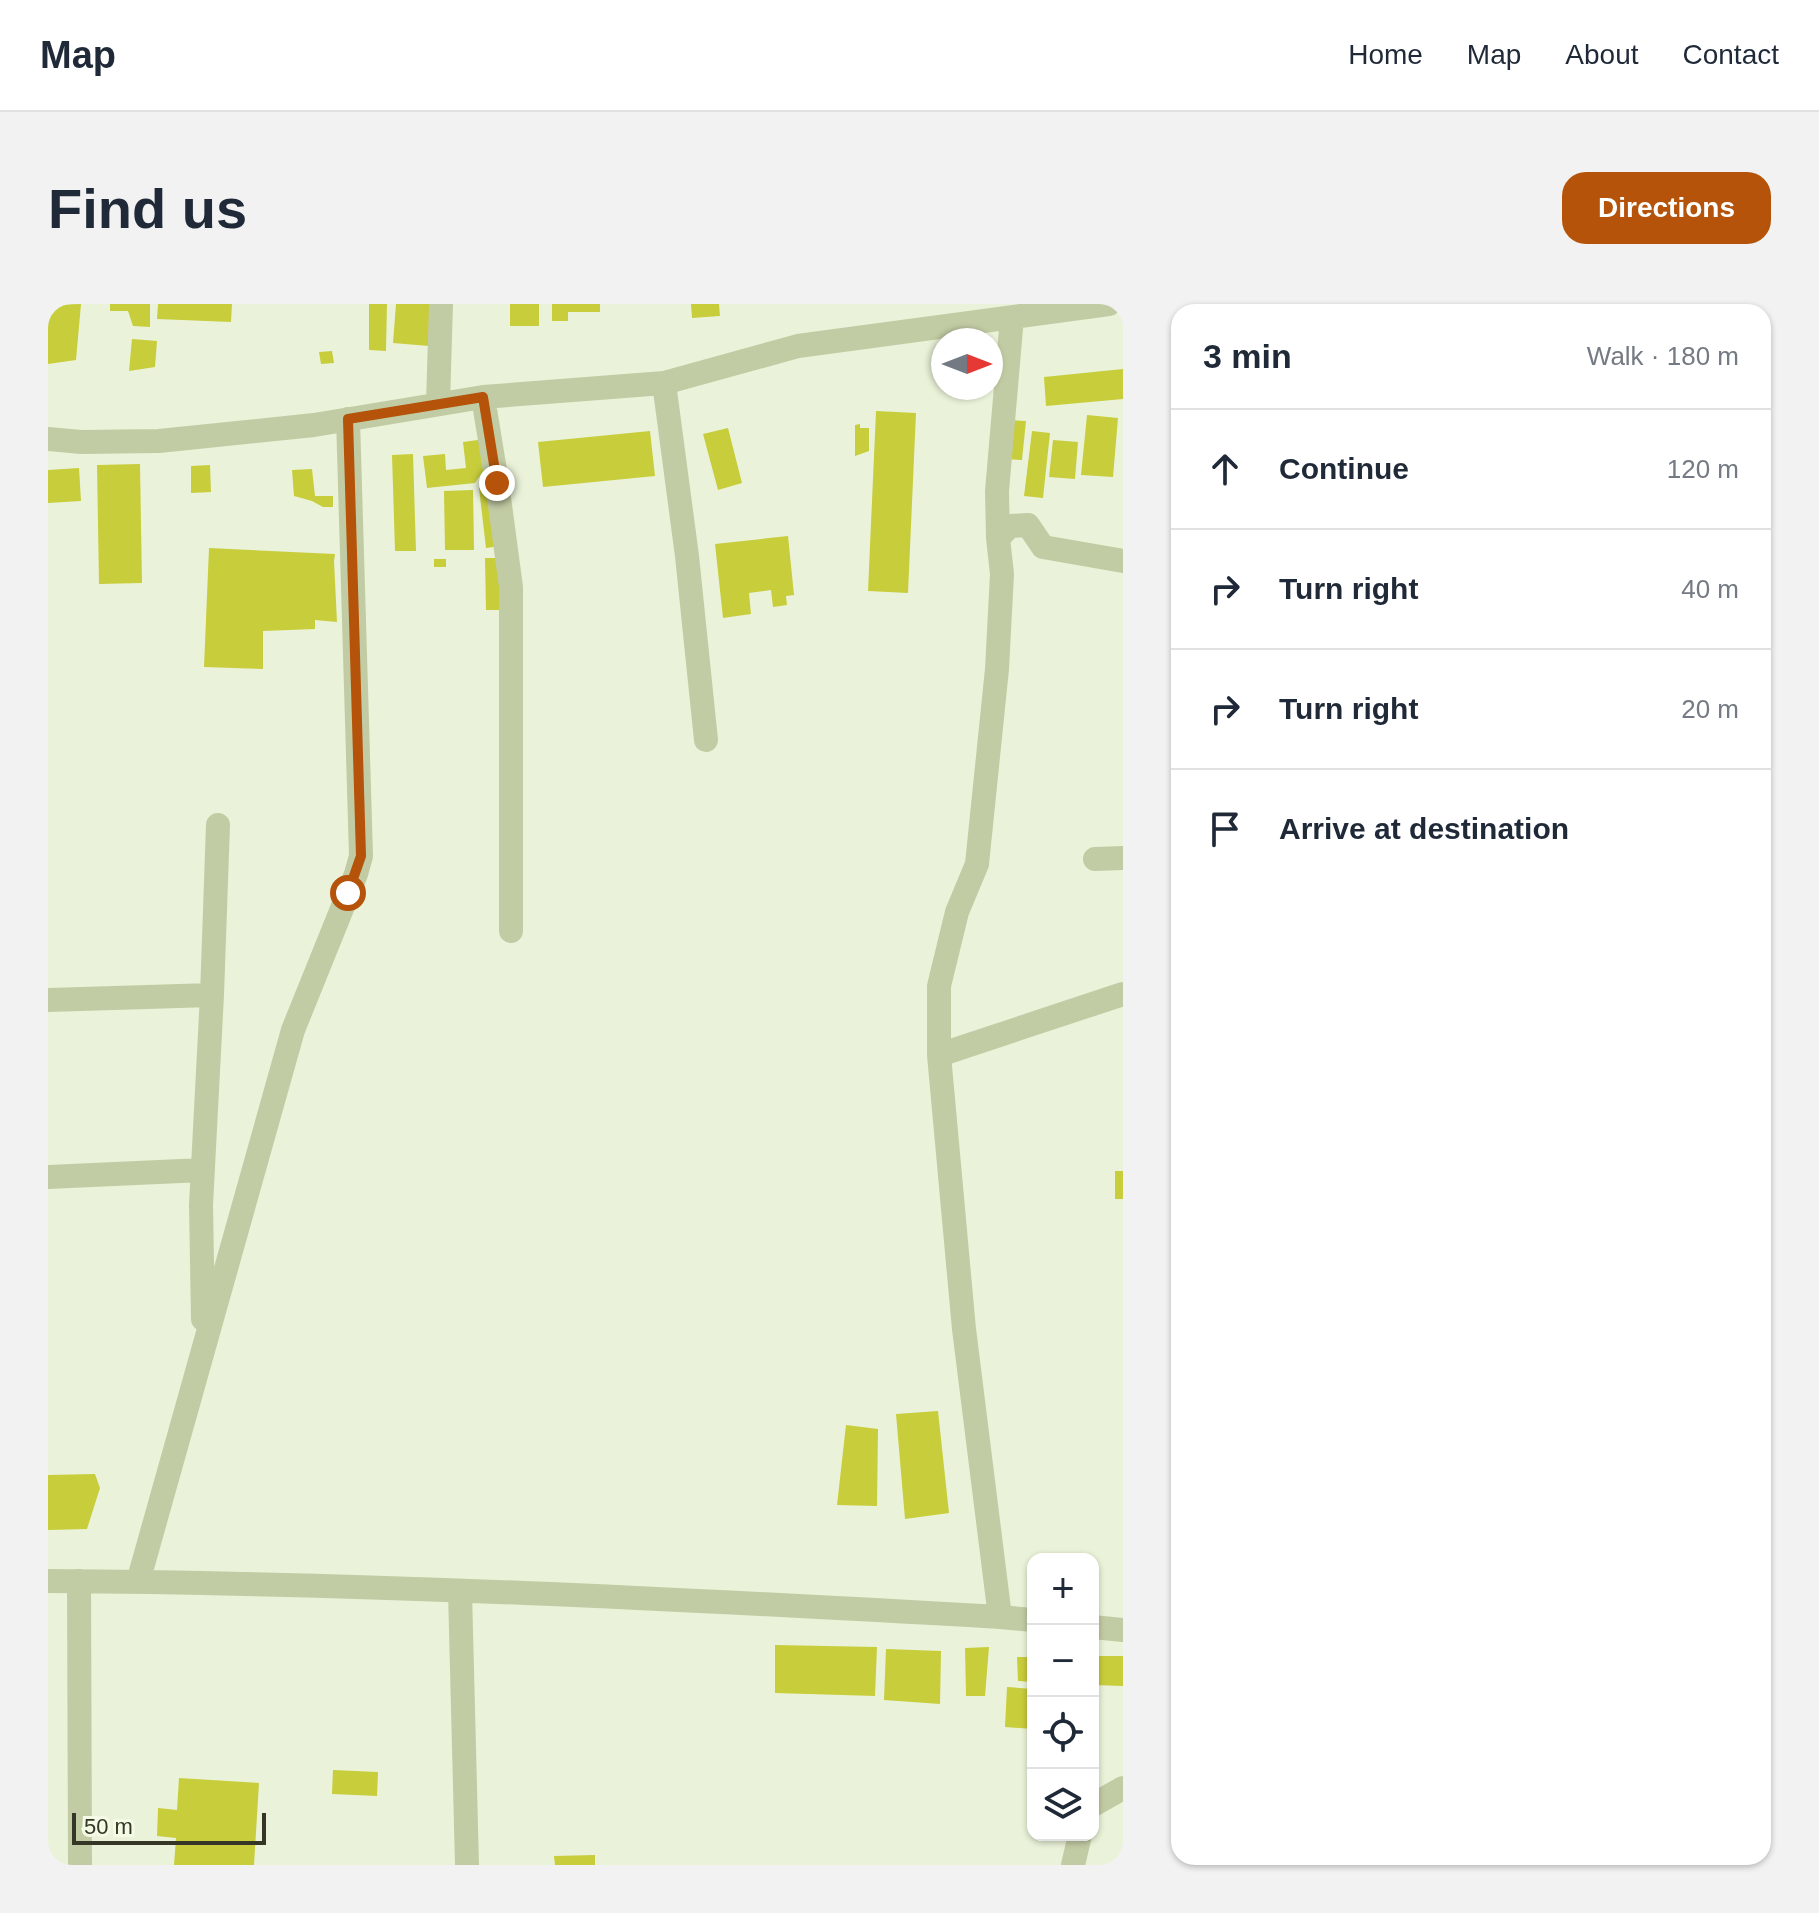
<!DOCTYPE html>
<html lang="en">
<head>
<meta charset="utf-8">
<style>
  body { margin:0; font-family:Arial,sans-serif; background:#f2f2f3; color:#1f2937 }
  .controls { position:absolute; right:24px; bottom:24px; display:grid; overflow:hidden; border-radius:16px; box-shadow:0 2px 6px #0004 }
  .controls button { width:72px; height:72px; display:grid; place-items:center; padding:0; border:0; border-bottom:2px solid #e0e1e3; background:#fff; color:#1f2937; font:40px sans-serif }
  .compass { position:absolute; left:883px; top:24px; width:72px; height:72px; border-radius:50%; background:#fff; box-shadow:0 2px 6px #0004; rotate:90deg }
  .scale { position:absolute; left:24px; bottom:20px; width:194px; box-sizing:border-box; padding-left:8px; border:4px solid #353626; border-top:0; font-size:22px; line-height:28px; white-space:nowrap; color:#353626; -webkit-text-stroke:6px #f3fae5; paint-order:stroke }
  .stop { position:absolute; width:24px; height:24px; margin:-18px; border:6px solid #b45309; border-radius:50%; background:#fff }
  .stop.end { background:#b45309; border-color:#fff; box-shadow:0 2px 8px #0008 }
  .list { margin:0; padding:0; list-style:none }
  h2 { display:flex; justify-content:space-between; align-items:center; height:104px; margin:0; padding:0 32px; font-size:34px }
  h2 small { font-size:26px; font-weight:400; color:#747a83 }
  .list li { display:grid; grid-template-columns:52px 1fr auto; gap:24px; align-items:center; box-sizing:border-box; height:120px; padding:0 32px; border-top:2px solid #e0e1e3 }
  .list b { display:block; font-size:30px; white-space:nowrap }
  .list em { font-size:26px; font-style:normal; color:#747a83 }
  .icon { flex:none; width:44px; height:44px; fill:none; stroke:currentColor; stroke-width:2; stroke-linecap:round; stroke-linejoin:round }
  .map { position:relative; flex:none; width:1075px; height:1561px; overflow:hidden; border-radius:24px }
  header { display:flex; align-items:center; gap:48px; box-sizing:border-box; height:112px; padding:0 40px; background:#fff; border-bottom:2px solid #e0e1e3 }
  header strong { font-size:38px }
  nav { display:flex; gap:44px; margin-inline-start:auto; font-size:28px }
  .intro { display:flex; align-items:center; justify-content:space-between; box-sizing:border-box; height:192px; padding:0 48px }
  h1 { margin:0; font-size:56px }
  .button { padding:20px 36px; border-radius:24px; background:#b45309; color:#fff; font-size:28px; font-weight:700 }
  main { display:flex; gap:48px; padding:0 48px }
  aside { flex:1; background:#fff; border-radius:24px; box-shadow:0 2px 6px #0004 }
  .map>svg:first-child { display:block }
  .building { fill:#c8cd3c }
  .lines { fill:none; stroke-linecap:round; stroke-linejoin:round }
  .street { stroke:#c2cca4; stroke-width:24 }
  .route { stroke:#b45309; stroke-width:10 }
</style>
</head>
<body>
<header>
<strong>Map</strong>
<nav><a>Home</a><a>Map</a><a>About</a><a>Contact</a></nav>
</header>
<div class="intro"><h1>Find us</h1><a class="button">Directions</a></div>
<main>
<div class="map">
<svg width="1075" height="1561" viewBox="0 0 1075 1561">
  <rect width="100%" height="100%" fill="#eaf3d9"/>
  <path class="building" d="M33 0 28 56 0 60V1Z
    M62 0H102V23L85 22 80 7H62Z
    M110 0H184L183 18 109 15Z
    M321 0H339L338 47 321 46Z
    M348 0H385L381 42 345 39Z
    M462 0H491V22H462Z
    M504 0H552V8H520V17H504Z
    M643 0H671L672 12 644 14Z
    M84 35 109 37 107 63 81 67Z
    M284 47 286 59 273 60 271 48Z
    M1075 65V95L998 102 996 73Z
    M828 107 868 109 860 289 820 287Z
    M1039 111 1070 114 1065 173 1033 171Z
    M961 116 978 117 974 156 958 155Z
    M812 120V124H821V147L807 152V121Z
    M680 124 694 179 670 186 655 130Z
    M602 127 607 172 495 183 490 138Z
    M984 127 1002 129 995 194 976 192Z
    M437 135 441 169 433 170 427 179 379 184 375 152 397 150 398 166 418 164 415 138Z
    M1005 136 1030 138 1027 175 1001 173Z
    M365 150 368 247H347L344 151Z
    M92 160 94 279 51 280 49 161Z
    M162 161 163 188 143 189V162Z
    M31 164 33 197 0 199V166Z
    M264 165 267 192H285V203H275L264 197 246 192 244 166Z
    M443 181 453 242 438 244 431 184Z
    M425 186 426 246H397L396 187Z
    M740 232 746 291 738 292 739 301 725 303 723 286 701 289 703 310 675 314 667 240Z
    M161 244 287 250 286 257 289 318 267 316V325L215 327V365L156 363Z
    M437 254H453V306H438Z
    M386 255H398V263H386Z
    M1067 867H1075V895H1067Z
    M890 1107 901 1209 857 1215 848 1110Z
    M798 1121 830 1125 829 1202 789 1201Z
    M47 1170 52 1184 39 1225 0 1226V1171Z
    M727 1341 829 1343 827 1392 727 1389Z
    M941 1343 937 1392H918L917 1344Z
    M838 1345 893 1347 892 1400 836 1396Z
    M1045 1352H1075V1382L1045 1381Z
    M969 1353H985V1378L970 1377Z
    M959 1383 985 1385V1425L957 1423Z
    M285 1466 330 1468 329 1492 284 1490Z
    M131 1474 211 1479 206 1561H126L128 1534 109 1532 110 1504 129 1506Z
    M547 1551V1561H507L506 1552Z"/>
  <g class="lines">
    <path class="street" d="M616 79 639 252 658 436
      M435 93 449 179 463 283V627
      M390 100 393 0
      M0 135 33 138 111 137 266 121 435 93 616 79 750 42 1061 0
      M950 234 962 222 980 221 995 243 1075 257
      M1047 555 1075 554
      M0 696 164 691
      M891 751 1075 690
      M0 873 155 866
      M155 1015 153 901 164 691 170 521
      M0 1277C318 1279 635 1295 952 1313L985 1316
      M31 1277 32 1561
      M90 1278 245 726 308 570 313 552 300 115
      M412 1287 419 1561
      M952 1313 916 1025 891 751V682L909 608 929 560 949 365 954 270 950 234 949 187 964 13
      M1045 1323 1075 1326
      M1045 1501 1075 1484
      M1025 1561 1032 1531"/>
  </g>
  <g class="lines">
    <path class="route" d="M300 589 313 552 300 115 435 93 449 179"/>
  </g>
</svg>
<div class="controls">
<button>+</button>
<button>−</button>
<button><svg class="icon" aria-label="locate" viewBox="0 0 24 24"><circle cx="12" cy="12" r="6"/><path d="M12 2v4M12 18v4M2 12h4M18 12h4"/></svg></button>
<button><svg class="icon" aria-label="layers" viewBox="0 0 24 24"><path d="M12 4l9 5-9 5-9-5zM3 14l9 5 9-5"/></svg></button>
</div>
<svg class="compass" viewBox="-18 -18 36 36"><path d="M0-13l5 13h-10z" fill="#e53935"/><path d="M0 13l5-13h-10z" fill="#747a83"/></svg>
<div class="scale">50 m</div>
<div class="stop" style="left:300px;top:589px"></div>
<div class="stop end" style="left:449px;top:179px"></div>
</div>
<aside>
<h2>3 min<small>Walk · 180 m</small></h2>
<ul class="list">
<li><svg class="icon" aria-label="ahead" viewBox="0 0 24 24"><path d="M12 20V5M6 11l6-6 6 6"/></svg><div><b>Continue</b></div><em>120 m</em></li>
<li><svg class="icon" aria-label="right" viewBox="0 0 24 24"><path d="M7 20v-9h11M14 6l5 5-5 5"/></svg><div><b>Turn right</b></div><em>40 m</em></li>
<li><svg class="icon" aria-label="right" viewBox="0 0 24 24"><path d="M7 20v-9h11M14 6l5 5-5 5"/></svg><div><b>Turn right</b></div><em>20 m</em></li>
<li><svg class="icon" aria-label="arrive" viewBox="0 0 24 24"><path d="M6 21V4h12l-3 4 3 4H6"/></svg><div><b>Arrive at destination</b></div></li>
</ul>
</aside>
</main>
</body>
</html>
